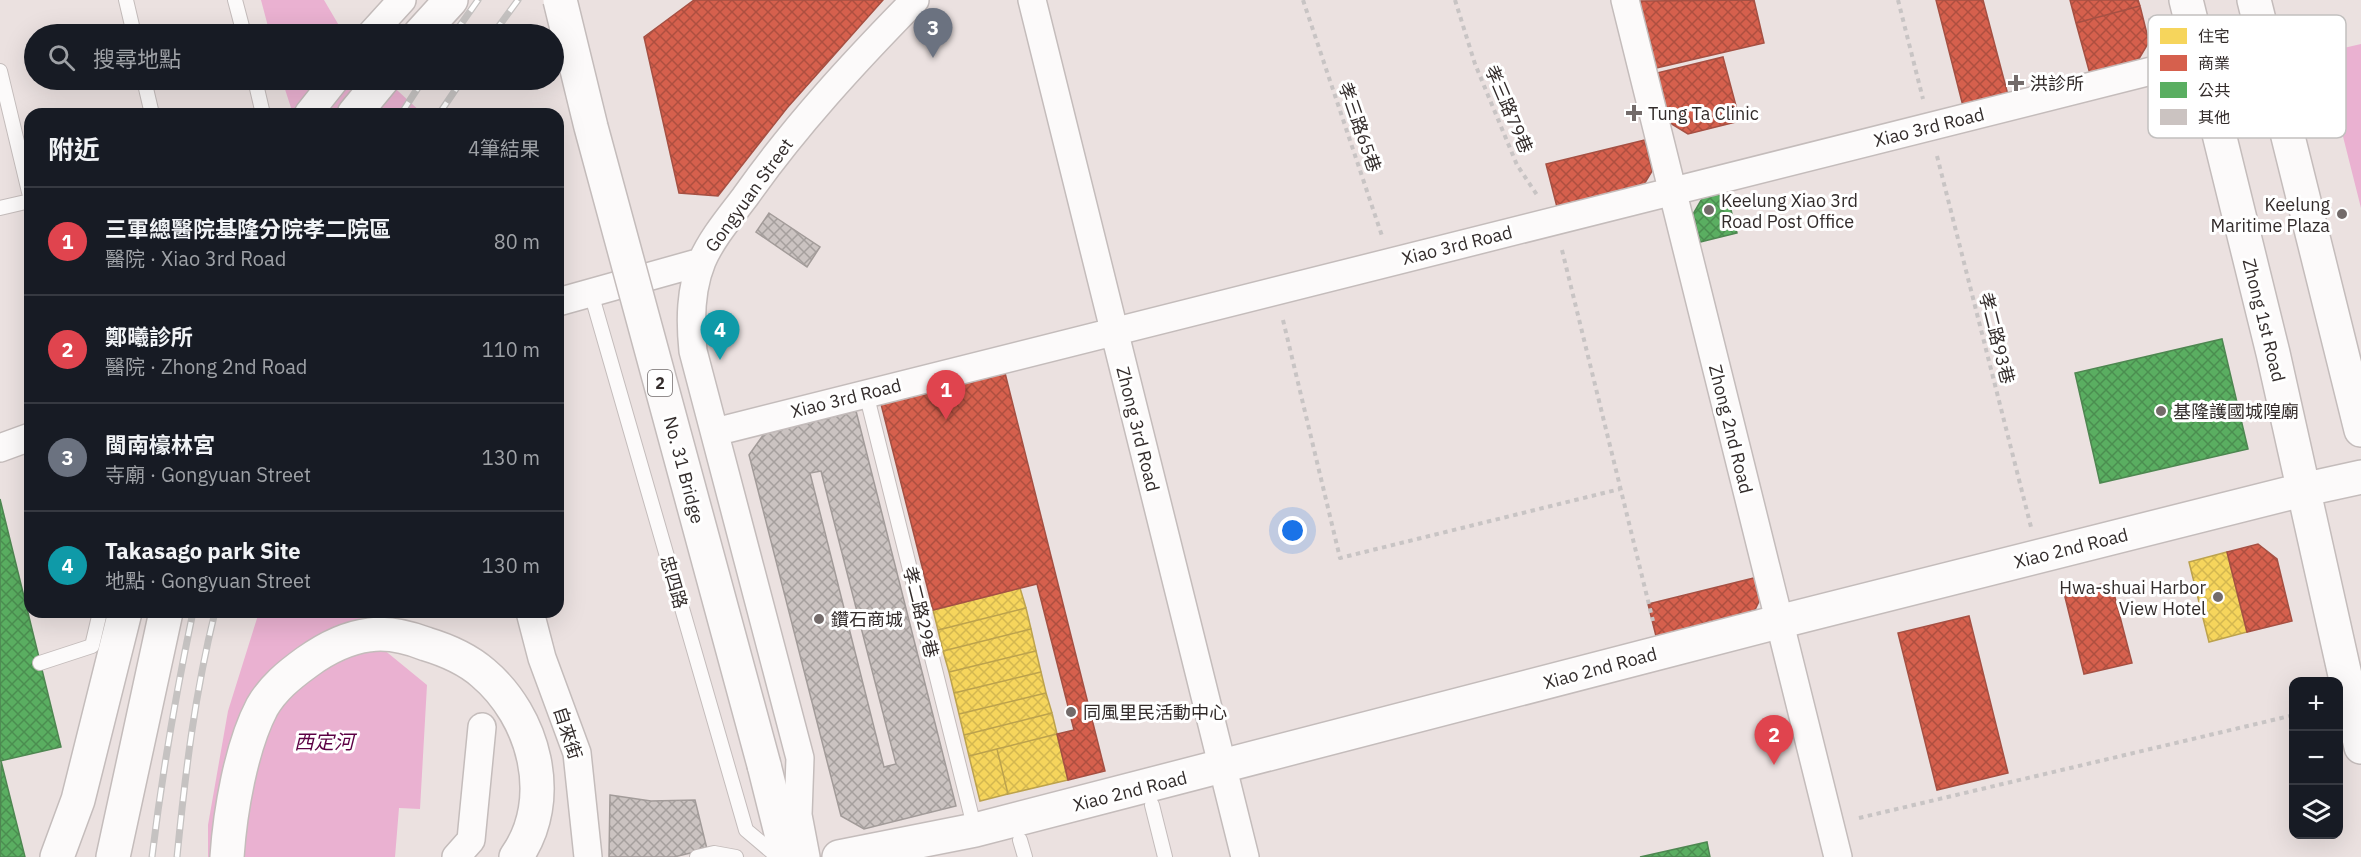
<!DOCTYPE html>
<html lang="zh-TW">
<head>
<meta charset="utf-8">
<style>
  body { margin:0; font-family:"IBM Plex Sans","Noto Sans TC",sans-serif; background:#20242c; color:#f1f3f6 }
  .controls { position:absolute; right:18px; bottom:18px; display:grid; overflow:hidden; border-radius:12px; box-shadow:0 6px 24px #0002 }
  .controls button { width:54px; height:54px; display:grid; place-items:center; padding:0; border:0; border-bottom:2px solid #363941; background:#171b24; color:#f1f3f6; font:30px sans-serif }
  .you { position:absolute; left:1293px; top:531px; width:21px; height:21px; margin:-15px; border:4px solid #fff; border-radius:50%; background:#1a73e8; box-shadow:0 0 0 9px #1a73e833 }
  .badge { display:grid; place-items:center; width:39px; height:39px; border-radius:50%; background:#0f766e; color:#fff; font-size:20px; font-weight:700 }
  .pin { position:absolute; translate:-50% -50px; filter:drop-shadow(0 2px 3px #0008) }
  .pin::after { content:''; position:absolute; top:32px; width:21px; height:18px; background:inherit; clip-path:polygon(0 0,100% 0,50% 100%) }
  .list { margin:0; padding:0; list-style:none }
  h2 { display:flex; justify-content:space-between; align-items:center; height:78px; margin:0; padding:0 24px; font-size:26px }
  h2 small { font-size:20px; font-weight:400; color:#9ea1a6 }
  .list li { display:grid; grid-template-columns:39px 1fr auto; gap:18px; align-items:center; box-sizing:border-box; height:108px; padding:0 24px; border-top:2px solid #363941 }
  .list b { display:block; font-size:22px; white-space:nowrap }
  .list p { margin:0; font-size:20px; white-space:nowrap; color:#9ea1a6 }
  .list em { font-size:20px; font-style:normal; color:#9ea1a6 }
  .icon { flex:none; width:33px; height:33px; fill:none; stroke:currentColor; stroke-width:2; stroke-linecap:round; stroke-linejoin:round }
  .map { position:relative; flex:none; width:2361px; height:857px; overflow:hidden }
  .search { position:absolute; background:#171b24; box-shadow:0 6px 24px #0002; left:24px; top:24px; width:540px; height:66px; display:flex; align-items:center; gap:15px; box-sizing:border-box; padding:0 21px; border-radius:33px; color:#9ea1a6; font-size:22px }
  .panel { position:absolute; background:#171b24; box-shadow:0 6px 24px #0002; left:24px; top:108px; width:540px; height:510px; border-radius:18px }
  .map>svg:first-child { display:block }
  .water { fill:#eab1d1 }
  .homes { fill:url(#homes-cross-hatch); stroke:#bca24d; stroke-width:1.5 }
  .shops { fill:url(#shops-cross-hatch); stroke:#a55043; stroke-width:1.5 }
  .public { fill:url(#public-cross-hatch); stroke:#4e8751; stroke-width:1.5 }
  .building { fill:url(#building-cross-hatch); stroke:#a29b99; stroke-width:1.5; fill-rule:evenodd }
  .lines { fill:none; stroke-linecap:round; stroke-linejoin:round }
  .lane-casing { stroke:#c4bcbb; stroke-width:16 }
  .street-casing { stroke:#c4bcbb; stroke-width:30 }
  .secondary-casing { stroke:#c4bcbb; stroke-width:36 }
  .primary-casing { stroke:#c4bcbb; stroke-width:36 }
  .highway-casing { stroke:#c4bcbb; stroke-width:36 }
  .path { stroke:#c8c4c4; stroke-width:4; stroke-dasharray:4.5 4.5; stroke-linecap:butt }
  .lane { stroke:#fcfafa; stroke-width:14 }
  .street { stroke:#fcfafa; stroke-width:27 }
  .secondary { stroke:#fcfafa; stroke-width:33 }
  .primary { stroke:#fcfafa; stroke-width:33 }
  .highway { stroke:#fcfafa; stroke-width:33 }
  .rail-casing { stroke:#c5c2c1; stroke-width:7 }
  .rail { stroke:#fff; stroke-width:4.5; stroke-dasharray:14; stroke-linecap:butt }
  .primary-bridge-casing { stroke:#c4bcbb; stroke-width:36; stroke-linecap:butt }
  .primary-bridge { stroke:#fcfafa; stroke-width:33 }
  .poi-dot { fill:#736b6a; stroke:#fff; stroke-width:2 }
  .labels { text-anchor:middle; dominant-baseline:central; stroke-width:6; stroke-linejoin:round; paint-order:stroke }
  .shield { fill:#fff; stroke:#706b6b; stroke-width:1.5 }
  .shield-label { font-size:16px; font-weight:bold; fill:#332c2b }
  .poi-label { font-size:18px; fill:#332c2b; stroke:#fff; text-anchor:start }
  .street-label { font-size:18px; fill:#332c2b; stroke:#fff }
  .water-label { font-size:20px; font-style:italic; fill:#5c0044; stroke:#fff }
  .key { fill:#fff; stroke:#c2c0bf; stroke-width:1.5 }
  .key-label { font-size:16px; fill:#332c2b }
</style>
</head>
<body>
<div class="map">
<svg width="2361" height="857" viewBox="0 0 2361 857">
  <defs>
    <pattern id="homes-cross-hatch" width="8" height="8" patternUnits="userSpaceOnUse" patternTransform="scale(1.5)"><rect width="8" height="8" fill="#f6d55c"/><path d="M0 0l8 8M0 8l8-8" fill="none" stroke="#d3b750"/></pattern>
    <pattern id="shops-cross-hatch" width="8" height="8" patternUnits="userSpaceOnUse" patternTransform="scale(1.5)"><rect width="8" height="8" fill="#d6604d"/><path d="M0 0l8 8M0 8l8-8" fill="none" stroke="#ae4f40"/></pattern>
    <pattern id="public-cross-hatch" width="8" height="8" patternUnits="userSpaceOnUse" patternTransform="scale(1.5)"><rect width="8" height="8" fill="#5aae61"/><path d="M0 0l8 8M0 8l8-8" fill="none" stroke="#4b8e50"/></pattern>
    <pattern id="building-cross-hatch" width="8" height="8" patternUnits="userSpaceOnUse" patternTransform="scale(1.5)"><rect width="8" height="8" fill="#cbc3c1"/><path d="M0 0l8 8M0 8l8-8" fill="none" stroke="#a59f9d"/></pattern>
  </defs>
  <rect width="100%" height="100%" fill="#ebe1e0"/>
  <path class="water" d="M261 0H324L344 34H270Z
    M2361 44V208L2322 53Z
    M282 80H386L423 114H293Z
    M259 612H389L383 649 427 685 420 809 399 808 395 857H208V825L228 711Z"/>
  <path class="homes" d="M2227 552 2247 632 2209 642 2189 562Z
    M1020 588 1026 608 938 630 933 610Z
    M1026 608 1031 629 943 651 938 630Z
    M1031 629 1036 651 949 672 943 651Z
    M1036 651 1041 672 954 693 949 672Z
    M1041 672 1046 693 959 714 954 693Z
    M1046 693 1052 713 964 735 959 714Z
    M1052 713 1057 734 969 756 964 735Z
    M1057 734 1068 780 1008 794 997 749Z
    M997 749 1008 794 980 801 969 756Z"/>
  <path class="shops" d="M694 0H883L787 108 718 196 679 193 644 37Z
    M1754 0 1764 43 1656 68 1640 1Z
    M1936 0H1983L2008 95 1963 106Z
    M2070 0H2138L2140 6 2076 23Z
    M2140 6 2149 42 2137 62 2090 74 2076 23Z
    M1723 57 1740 121 1688 134 1670 123 1657 73Z
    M1645 140 1652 171 1643 186 1557 207 1546 164Z
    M1005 373 1105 771 1068 780 1057 734 1074 730 1037 584 933 610 881 404Z
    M2258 544 2277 559 2292 621 2247 632 2227 552Z
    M1758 577 1762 595 1753 614 1657 640 1648 604Z
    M2111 582 2132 663 2084 674 2064 593Z
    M1969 616 2008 773 1937 790 1898 633Z"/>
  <path class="public" d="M1726 191 1737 233 1700 242 1693 214 1703 197Z
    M2222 339 2248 449 2100 483 2075 373Z
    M0 499 61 747 0 761Z
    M1 761 25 857H0Z
    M1707 842 1710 857H1640Z"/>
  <path class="building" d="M769 213 820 247 807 267 756 232Z
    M856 411 956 806 864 829 841 816 749 455 764 434ZM821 471 896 764 884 767 810 473Z
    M610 795 651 801 695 800 707 849 674 857H609Z"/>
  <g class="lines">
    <g class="lane-casing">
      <path id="lane" d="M126 0 134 34
        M235 0 244 34
        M0 71 30 196
        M144 80 152 114
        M255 80 263 114
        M0 208 30 201
        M591 293 746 830 778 857
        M866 393 975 830
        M40 663 92 646 100 612
        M1152 805 1165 857
        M1020 840 1025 857
        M697 857 714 853 736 857"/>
    </g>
    <g class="street-casing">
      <path id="street" d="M1032 0 1245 857
        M1625 0 1838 857
        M371 34 402 0
        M308 114 335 80
        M558 302 701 262
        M715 432 2199 59
        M0 448 30 437
        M530 612 542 658 577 753 588 857
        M456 857 471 840 482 727
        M806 857 798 815 800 758 693 351C690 321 690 290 702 261 712 238 730 217 745 197 795 126 854 62 915 0"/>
    </g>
    <g class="secondary-casing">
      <path id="secondary" d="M2186 0 2273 353 2361 747
        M2254 0 2361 430
        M839 857 975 830 1778 622 2302 490 2361 477"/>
    </g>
    <g class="primary-casing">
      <path id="primary" d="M764 765 787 857"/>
    </g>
    <g class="highway-casing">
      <path id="highway" d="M420 34 451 0
        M354 114 382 80
        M57 857 78 800 125 612
        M113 857 166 612
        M227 857C230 812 241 747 262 707 273 688 289 675 307 662 325 649 346 638 369 635 388 632 408 637 426 644 446 650 467 659 483 673 534 716 557 799 516 857"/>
    </g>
    <path class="path" d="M1303 0 1382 236
      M1455 0 1475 64 1517 165 1537 195
      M1898 0 1923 99
      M2150 18 2151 23
      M1937 156 2031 527
      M1562 250 1653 621
      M1283 320 1340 558 1620 489
      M1859 818 2294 715"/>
    <use href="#lane" class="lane"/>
    <use href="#street" class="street"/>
    <use href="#secondary" class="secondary"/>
    <use href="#primary" class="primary"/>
    <use href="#highway" class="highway"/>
    <g class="rail-casing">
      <path id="rail" d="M454 34 478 0
        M493 34 518 0
        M401 114 423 80
        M439 114 462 80
        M152 857C162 774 176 693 193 612
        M177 857C185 775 195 692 215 612"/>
    </g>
    <use href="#rail" class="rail"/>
    <g class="primary-bridge-casing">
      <path id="primary-bridge" d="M560 0 591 127 764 765"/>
    </g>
    <use href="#primary-bridge" class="primary-bridge"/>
  </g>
  <g class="poi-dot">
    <path d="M2013 74h6v6h6v6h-6v6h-6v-6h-6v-6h6z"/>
    <path d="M1631 104h6v6h6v6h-6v6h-6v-6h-6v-6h6z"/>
    <circle cx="1709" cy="210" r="6"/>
    <circle cx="2342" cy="214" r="6"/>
    <circle cx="2161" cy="411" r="6"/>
    <circle cx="2218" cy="597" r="6"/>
    <circle cx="819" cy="619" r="6"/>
    <circle cx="1071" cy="712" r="6"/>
  </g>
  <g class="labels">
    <rect class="shield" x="648" y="370" width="24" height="26" rx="4.5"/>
    <g class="shield-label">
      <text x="660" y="383">2</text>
    </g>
    <g class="poi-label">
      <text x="2030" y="83">洪診所</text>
      <text x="1648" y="113">Tung Ta Clinic</text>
      <text x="1721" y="200">Keelung Xiao 3rd<tspan x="1721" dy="21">Road Post Office</tspan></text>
      <text x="2330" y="204" text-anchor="end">Keelung<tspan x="2330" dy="21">Maritime Plaza</tspan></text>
      <text x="2173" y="411">基隆護國城隍廟</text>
      <text x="2206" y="587" text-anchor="end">Hwa-shuai Harbor<tspan x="2206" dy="21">View Hotel</tspan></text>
      <text x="831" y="619">鑽石商城</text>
      <text x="1083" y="712">同風里民活動中心</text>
    </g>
    <g class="street-label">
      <text transform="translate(1509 109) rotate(67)">孝三路79巷</text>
      <text transform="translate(1360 127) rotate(71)">孝三路65巷</text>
      <text transform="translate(1929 127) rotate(-14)">Xiao 3rd Road</text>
      <text transform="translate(749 195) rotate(-54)">Gongyuan Street</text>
      <text transform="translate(1457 245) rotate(-14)">Xiao 3rd Road</text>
      <text transform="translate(2264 320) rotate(76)">Zhong 1st Road</text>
      <text transform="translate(1997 338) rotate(76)">孝二路93巷</text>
      <text transform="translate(846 398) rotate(-14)">Xiao 3rd Road</text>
      <text transform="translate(1138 429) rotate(76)">Zhong 3rd Road</text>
      <text transform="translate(1731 429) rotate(76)">Zhong 2nd Road</text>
      <text transform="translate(684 470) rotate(75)">No. 31 Bridge</text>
      <text transform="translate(2071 548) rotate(-14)">Xiao 2nd Road</text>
      <text transform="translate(674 582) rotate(74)">忠四路</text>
      <text transform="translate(921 612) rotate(76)">孝二路29巷</text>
      <text transform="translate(1600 668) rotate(-15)">Xiao 2nd Road</text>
      <text transform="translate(568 733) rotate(72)">自來街</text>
      <text transform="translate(1130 791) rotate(-14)">Xiao 2nd Road</text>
    </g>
    <g class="water-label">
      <text x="324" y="741">西定河</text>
    </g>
  </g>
  <rect x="2148" y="15" width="198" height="123" rx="9" class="key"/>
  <rect x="2160" y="28" width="27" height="16" fill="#f6d55c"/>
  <rect x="2160" y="55" width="27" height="16" fill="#d6604d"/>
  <rect x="2160" y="82" width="27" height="16" fill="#5aae61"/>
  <rect x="2160" y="109" width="27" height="16" fill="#cbc3c1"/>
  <g class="key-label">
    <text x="2198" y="42">住宅</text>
    <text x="2198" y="69">商業</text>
    <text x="2198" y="96">公共</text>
    <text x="2198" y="123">其他</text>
  </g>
</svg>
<div class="controls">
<button>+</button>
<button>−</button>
<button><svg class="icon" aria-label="layers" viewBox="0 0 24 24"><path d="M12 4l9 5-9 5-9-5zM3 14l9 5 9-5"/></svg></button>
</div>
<div class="you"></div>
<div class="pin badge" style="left:946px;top:420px;background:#e0444e">1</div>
<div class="pin badge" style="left:1774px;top:765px;background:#e0444e">2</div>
<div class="pin badge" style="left:933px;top:58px;background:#6b7280">3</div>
<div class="pin badge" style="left:720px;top:360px;background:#0f9aa8">4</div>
<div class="search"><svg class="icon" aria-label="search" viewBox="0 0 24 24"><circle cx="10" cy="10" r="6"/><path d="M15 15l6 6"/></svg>搜尋地點</div>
<section class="panel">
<h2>附近<small>4筆結果</small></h2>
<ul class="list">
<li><span class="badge" style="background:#e0444e">1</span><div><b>三軍總醫院基隆分院孝二院區</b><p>醫院 · Xiao 3rd Road</p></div><em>80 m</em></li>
<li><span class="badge" style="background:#e0444e">2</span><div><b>鄭曦診所</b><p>醫院 · Zhong 2nd Road</p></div><em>110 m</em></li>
<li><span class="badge" style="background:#6b7280">3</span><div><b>閩南檺林宮</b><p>寺廟 · Gongyuan Street</p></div><em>130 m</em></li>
<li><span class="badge" style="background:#0f9aa8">4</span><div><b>Takasago park Site</b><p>地點 · Gongyuan Street</p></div><em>130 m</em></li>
</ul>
</section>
</div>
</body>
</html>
